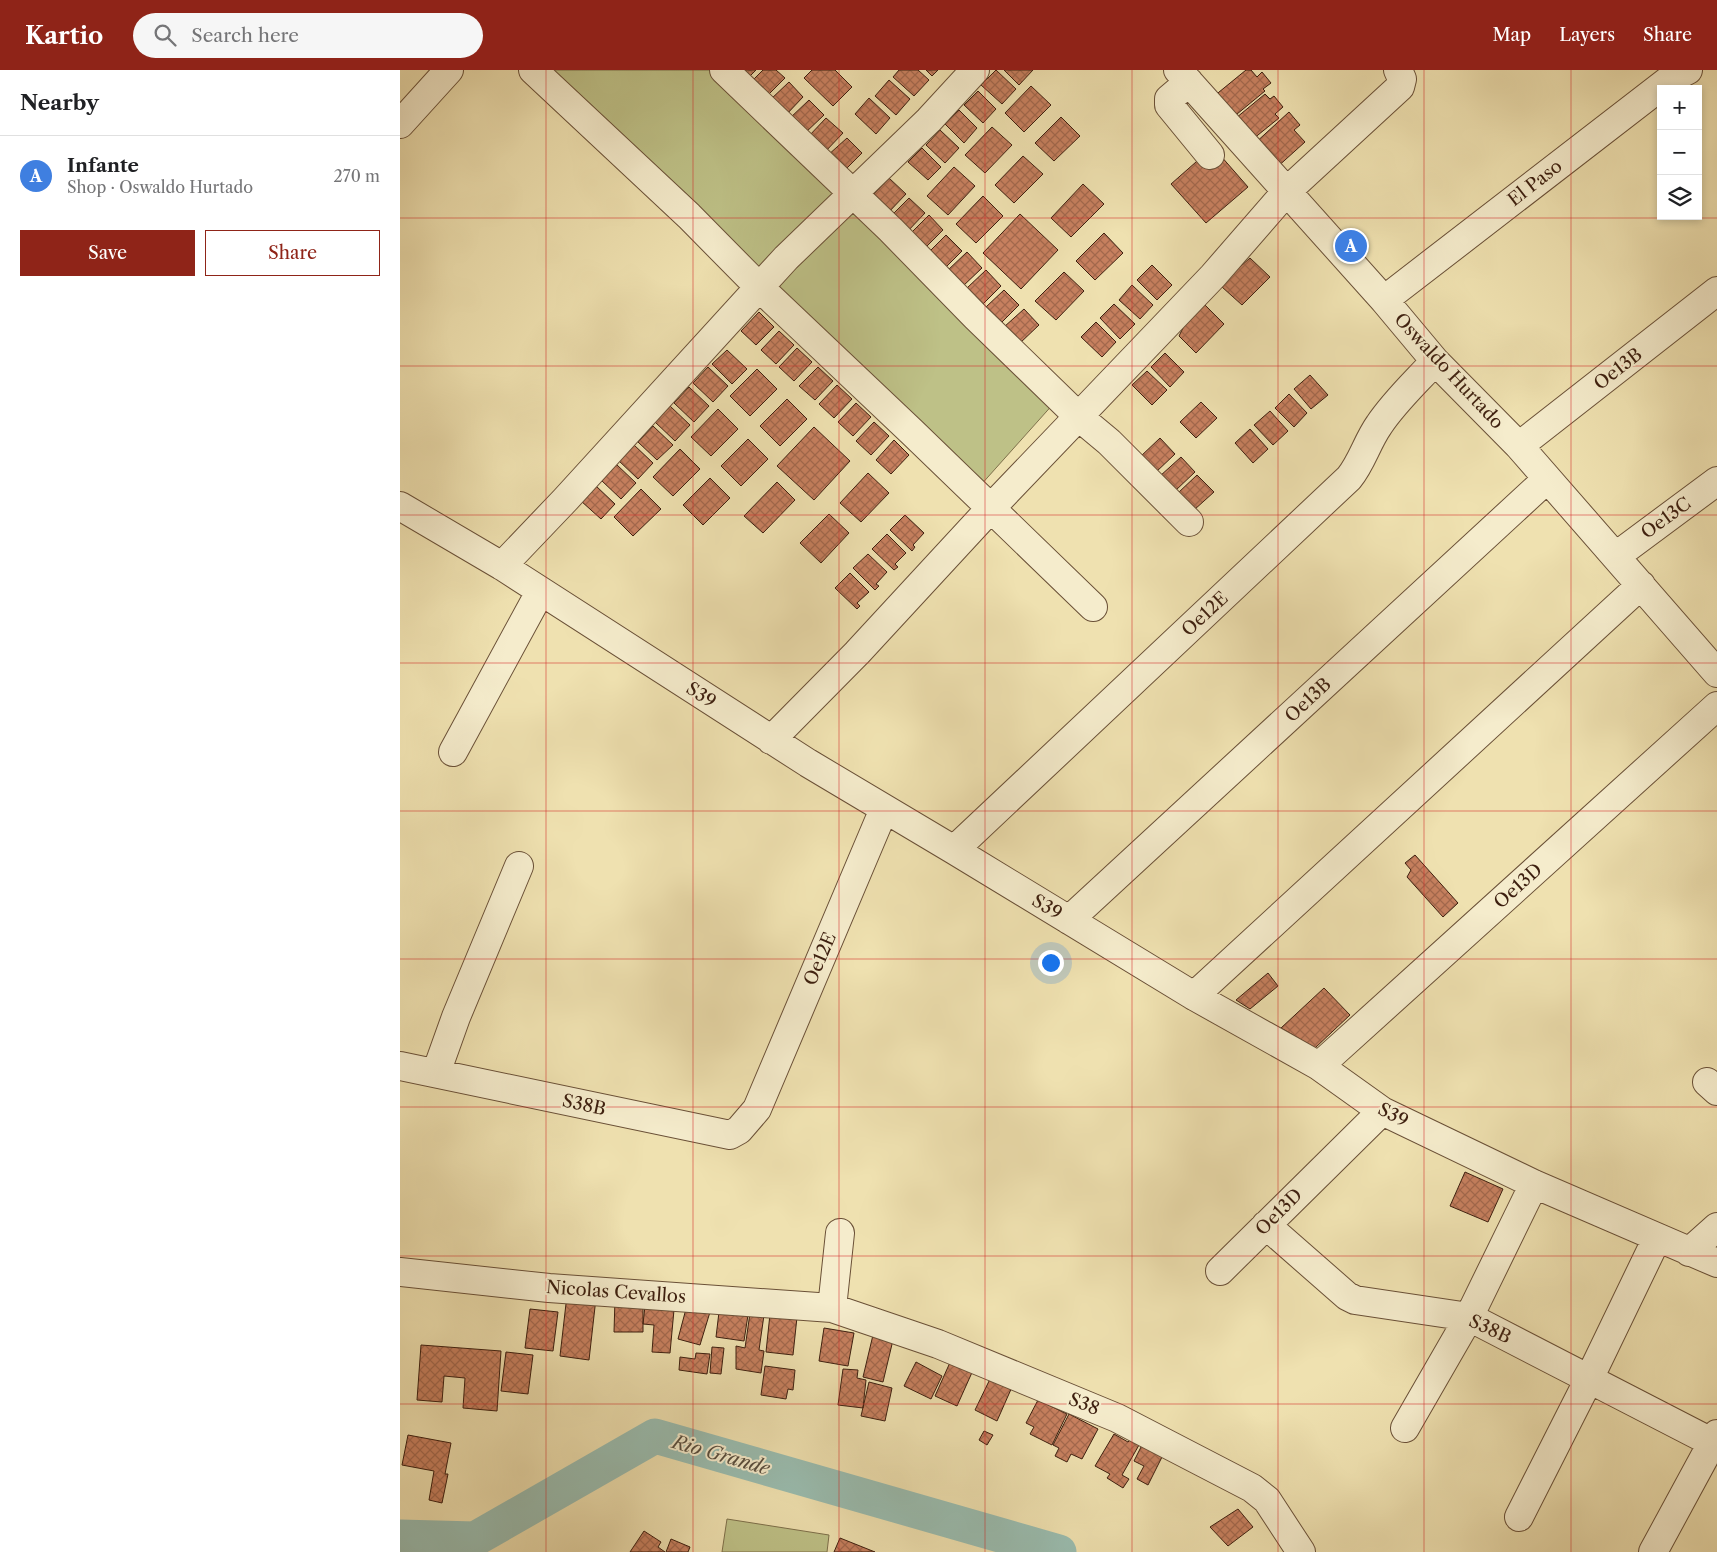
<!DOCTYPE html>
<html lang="en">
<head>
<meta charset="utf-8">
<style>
  body { margin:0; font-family:"Libre Caslon Text",serif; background:#f6f6f6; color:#202124 }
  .controls { position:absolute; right:15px; top:15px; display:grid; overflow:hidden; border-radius:0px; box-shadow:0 2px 8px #0003 }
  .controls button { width:45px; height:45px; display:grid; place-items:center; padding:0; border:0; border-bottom:1px solid #e0e0e0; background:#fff; color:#202124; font:25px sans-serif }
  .you { position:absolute; left:650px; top:892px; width:18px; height:18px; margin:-12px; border:4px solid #fff; border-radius:50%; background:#1a73e8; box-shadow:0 0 0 8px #1a73e833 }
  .badge { display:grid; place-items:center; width:32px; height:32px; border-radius:50%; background:#8f2418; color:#fff; font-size:16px; font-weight:700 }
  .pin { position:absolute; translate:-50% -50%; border:2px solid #fff; box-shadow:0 1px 5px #0006 }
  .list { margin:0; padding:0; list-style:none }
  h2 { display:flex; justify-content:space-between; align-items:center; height:65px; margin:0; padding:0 20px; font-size:21px }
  h2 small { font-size:16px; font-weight:400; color:#757577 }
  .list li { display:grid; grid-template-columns:32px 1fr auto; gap:15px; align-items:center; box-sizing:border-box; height:80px; padding:0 20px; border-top:1px solid #e0e0e0 }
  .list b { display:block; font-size:19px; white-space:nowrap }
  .list p { margin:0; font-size:16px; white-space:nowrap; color:#757577 }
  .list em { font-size:16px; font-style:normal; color:#757577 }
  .actions { display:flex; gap:10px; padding:15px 20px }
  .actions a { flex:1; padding:11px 0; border:1px solid #8f2418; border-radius:0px; text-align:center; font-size:18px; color:#8f2418 }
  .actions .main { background:#8f2418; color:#fff }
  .icon { flex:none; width:28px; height:28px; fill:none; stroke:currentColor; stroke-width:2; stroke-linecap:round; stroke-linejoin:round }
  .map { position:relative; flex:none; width:1317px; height:1482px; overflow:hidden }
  header { display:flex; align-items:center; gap:30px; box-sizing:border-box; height:70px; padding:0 25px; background:#8f2418; color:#fff }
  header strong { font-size:24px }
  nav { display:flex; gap:28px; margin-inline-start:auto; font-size:18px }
  .search { width:350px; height:45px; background:#f6f6f6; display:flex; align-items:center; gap:12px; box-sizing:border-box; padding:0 18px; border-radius:28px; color:#757577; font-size:19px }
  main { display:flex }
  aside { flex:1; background:#fff }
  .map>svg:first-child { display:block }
  .park { fill:#bec187; stroke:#7e704b }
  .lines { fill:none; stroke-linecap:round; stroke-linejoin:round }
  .river { stroke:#9abdb0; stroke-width:35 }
  .building { fill:url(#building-cross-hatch); stroke:#3d1f0f }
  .minor-casing { stroke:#6a5037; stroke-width:30 }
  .minor { stroke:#f5eccc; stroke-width:28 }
  .grid { fill:none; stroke:#d62828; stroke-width:1; stroke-opacity:0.55 }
  .labels { text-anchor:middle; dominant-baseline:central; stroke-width:4; stroke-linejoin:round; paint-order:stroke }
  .street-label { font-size:18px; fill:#3d1f0f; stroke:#f5eccc }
  .water-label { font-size:19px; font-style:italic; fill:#594e3f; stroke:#f5eccc }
</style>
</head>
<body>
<header>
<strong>Kartio</strong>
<div class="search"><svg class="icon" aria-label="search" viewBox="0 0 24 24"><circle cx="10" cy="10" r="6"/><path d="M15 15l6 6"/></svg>Search here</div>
<nav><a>Map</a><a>Layers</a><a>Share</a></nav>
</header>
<main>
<aside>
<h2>Nearby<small></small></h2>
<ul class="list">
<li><span class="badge" style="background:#3f7fe0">A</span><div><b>Infante</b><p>Shop · Oswaldo Hurtado</p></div><em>270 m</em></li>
</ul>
<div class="actions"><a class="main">Save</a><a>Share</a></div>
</aside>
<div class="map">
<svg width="1317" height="1482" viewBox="0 0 1317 1482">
  <defs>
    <pattern id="building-cross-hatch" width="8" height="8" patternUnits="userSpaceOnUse" patternTransform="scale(1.25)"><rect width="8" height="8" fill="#c7805f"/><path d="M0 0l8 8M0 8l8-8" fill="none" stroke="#a3684d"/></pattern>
  </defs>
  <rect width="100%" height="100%" fill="#efe1b0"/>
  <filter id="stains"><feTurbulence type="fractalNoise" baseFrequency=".004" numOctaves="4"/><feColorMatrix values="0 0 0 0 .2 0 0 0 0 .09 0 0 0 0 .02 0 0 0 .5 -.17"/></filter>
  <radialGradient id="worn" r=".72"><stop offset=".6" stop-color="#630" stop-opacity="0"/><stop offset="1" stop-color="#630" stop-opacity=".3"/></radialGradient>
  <path class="park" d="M143 0H311L440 124 361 202Z
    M454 136 655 332 579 417 373 214Z
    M327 1449 429 1465 427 1482H322Z"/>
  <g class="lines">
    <path class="river" d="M0 1467 75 1469 255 1366 659 1482"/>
  </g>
  <path class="building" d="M338 0H356L347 9Z
    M363 0H376L385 8 365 28 350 13Z
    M412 0H435L452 17 433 36 404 8Z
    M499 0H518L529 10 514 26 493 7Z
    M526 0H538L532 6Z
    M596 0 616 19 602 34 581 15Z
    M604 0H633L619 15Z
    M846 0H851L857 7 862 2 871 13 863 19 865 21 831 49 813 27Z
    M489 10 510 29 496 45 475 26Z
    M389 12 403 27 385 46 370 30Z
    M631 16 651 35 624 62 605 43Z
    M578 21 596 39 583 53 564 35Z
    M865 24 870 29 874 26 883 37 875 44 879 48 853 69 836 48Z
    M469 28 490 48 476 64 455 44Z
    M409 30 424 45 404 64 389 49Z
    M559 40 577 58 564 73 545 54Z
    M889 42 900 55 894 60 905 72 875 99 853 75Z
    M661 47 680 66 654 91 635 73Z
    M426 48 443 63 424 83 408 67Z
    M592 57 612 75 585 103 565 85Z
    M540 60 559 78 545 93 526 75Z
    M447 68 462 83 443 102 427 86Z
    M813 77 848 117 806 153 771 114Z
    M522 78 541 97 528 110 508 92Z
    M623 86 643 104 614 133 595 115Z
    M554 97 575 116 548 145 527 126Z
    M489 108 506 124 487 144 470 128Z
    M683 114 704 134 671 167 651 148Z
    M583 126 603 146 576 173 556 154Z
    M509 128 525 143 506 163 490 147Z
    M620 144 658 180 621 219 583 183Z
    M529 145 543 160 525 178 511 163Z
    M704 163 723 183 695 210 676 191Z
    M546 165 562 181 543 200 527 184Z
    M567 182 582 198 562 217 547 201Z
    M850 188 870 207 842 235 822 217 834 202Z
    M752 195 772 215 757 230 737 210Z
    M586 200 601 216 582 235 567 218Z
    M664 202 684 221 656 250 635 231Z
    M732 215 753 235 740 249 719 230Z
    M604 220 619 235 601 253 586 237Z
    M803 233 824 254 796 283 779 266 788 248Z
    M714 234 735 254 720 269 700 248Z
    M624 239 639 255 619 274 604 257Z
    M359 242 374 257 356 275 341 261Z
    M696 252 716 272 702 287 681 267Z
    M379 261 394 275 376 294 361 280Z
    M397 278 412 292 394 311 379 297Z
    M327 280 347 299 332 314 312 294Z
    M765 283 784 302 770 317 751 297Z
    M308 297 328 316 313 332 293 313Z
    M418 297 433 311 415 330 399 316Z
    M357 299 377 319 350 346 330 326Z
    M747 301 767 320 752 335 732 315Z
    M910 305 928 325 911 339 894 319Z
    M437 315 452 329 434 348 419 334Z
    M289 317 309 336 294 352 274 333Z
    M889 324 907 343 894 357 875 338Z
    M387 329 407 349 380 376 360 356Z
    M801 332 817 348 796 368 780 352Z
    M456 333 471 347 453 366 438 352Z
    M270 336 290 355 275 371 255 352Z
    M318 339 338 359 311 386 291 367Z
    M870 341 888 361 873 375 854 355Z
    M474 352 489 366 471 385 456 371Z
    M253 356 273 375 257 390 238 372Z
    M414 357 450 391 414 430 377 396Z
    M850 359 868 379 853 393 835 373Z
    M760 368 775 384 755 403 740 387Z
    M348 369 368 389 341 416 321 396Z
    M494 370 509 385 491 404 476 390Z
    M233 374 253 393 238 409 218 390Z
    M280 379 300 399 273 426 253 407Z
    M781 387 795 402 775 421 760 406Z
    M216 394 236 413 221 429 201 410Z
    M468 403 489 423 461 452 440 433Z
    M797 405 814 422 794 440 778 423Z
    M310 408 330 428 303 455 283 435Z
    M377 412 395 430 363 463 344 446Z
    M195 415 215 434 201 449 181 431Z
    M241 419 261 439 233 466 214 447Z
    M429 444 449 463 421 493 400 473Z
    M505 445 524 463 513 475 515 477 512 481 490 460Z
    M487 464 506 483 495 494 498 497 494 500 472 479Z
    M468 484 487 502 476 514 479 516 475 520 453 498Z
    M450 503 469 522 457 533 460 536 457 539 435 518Z
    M1015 785 1058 833 1043 847 1007 807 1011 800 1005 793Z
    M868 903 878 916 850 939 836 930Z
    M924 918 950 945 915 978 881 958Z
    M1065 1102 1103 1119 1088 1152 1050 1136Z
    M167 1225 196 1228 189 1290 160 1286Z
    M246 1227 275 1229 270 1283 252 1282 254 1255 243 1254Z
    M215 1229 243 1230V1262H214Z
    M287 1235 310 1242 300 1275 278 1269Z
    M130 1239 158 1242 153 1281 125 1278Z
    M319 1242 348 1245 344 1271 316 1267Z
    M350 1243 364 1245 359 1280 364 1281 361 1303 336 1299V1276L345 1278Z
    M370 1244 397 1247 393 1285 366 1282Z
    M424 1258 454 1263 448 1296 419 1291Z
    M473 1265 493 1270 483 1312 463 1307Z
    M21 1275 101 1281 97 1341 63 1338 65 1308 44 1306 42 1332 17 1330Z
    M312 1277 324 1278 321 1304 310 1303Z
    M106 1282 133 1285 128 1324 101 1321Z
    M296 1283 310 1284 307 1304 279 1300 280 1287 295 1289Z
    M552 1288 574 1298 557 1336 535 1326Z
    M516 1292 542 1306 531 1329 504 1316Z
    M365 1296 395 1300 393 1320 388 1319 386 1329 361 1325Z
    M443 1299 458 1300 457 1308 466 1310 463 1338 438 1335Z
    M591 1307 612 1317 597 1351 575 1340Z
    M469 1312 492 1318 485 1351 461 1346Z
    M638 1330 667 1344 652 1375 630 1364 634 1357 626 1353Z
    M669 1344 698 1359 682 1389 671 1384 667 1392 655 1386 659 1378 653 1375Z
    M584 1361 593 1365 587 1375 579 1370Z
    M714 1364 728 1372 730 1370 739 1375 722 1405 729 1409 723 1418 707 1408 710 1404 695 1396Z
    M8 1365 51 1373 45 1404H48L42 1433 29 1430 34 1401 2 1395Z
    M742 1375 763 1385 748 1415 737 1409 744 1396 734 1391Z
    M838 1439 853 1457 828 1476 810 1457Z
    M244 1461 261 1472 258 1477 265 1482H230Z
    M440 1468 475 1482H434Z
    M271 1469 290 1477 288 1482H266Z"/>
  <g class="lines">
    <g class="minor-casing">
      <path id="minor" d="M133 0 289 146 360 218 512 362 693 537
        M324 0 491 160 576 247 679 347 709 372 789 452
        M778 0 984 230 1035 291 1119 376 1317 603
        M789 12 769 29V35L810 85
        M0 54 49 0
        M984 230 1269 10 1288 0
        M1119 376 1317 221
        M0 436 102 496 408 693 554 780 794 926 919 996 982 1041 1134 1114 1317 1193
        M1216 486 1317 411
        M102 496 165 430 386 188 529 50 575 0
        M371 670 457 583 590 439 813 206 886 122 1000 17 1002 9 998 0
        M53 682 140 522
        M554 780 949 408C962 392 967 372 979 355 995 331 1016 312 1035 291
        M669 850 1147 409
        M794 926 1241 515
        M0 996 330 1065 339 1060 357 1039 484 739
        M919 996 1317 636
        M36 1003 56 947 119 796
        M1307 1012 1317 1021
        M866 1155 947 1226 955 1230 1069 1247 1317 1375
        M1289 1182 1317 1157
        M820 1201 982 1041
        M0 1202 149 1218 432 1238 538 1274 717 1348 852 1418 867 1430 901 1482
        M432 1238 440 1163
        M1005 1358 1069 1247 1134 1114
        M1119 1447 1189 1309 1257 1168
        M1253 1482 1317 1364"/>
    </g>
    <use href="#minor" class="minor"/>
  </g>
  <path class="grid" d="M146 0V1482M293 0V1482M439 0V1482M585 0V1482M732 0V1482M878 0V1482M1024 0V1482M1171 0V1482M0 148H1317M0 296H1317M0 445H1317M0 593H1317M0 741H1317M0 889H1317M0 1037H1317M0 1186H1317M0 1334H1317"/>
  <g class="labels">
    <g class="street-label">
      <text transform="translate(1135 113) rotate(-38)">El Paso</text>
      <text transform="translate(1218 299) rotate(-38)">Oe13B</text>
      <text transform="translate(1049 301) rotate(47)">Oswaldo Hurtado</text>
      <text transform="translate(1266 448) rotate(-36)">Oe13C</text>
      <text transform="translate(805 544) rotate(-43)">Oe12E</text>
      <text transform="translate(301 625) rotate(33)">S39</text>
      <text transform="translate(908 630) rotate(-43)">Oe13B</text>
      <text transform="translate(1118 816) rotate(-42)">Oe13D</text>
      <text transform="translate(647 837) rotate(31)">S39</text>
      <text transform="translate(420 889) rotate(-67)">Oe12E</text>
      <text transform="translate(184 1035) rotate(12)">S38B</text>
      <text transform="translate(993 1045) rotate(28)">S39</text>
      <text transform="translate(879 1142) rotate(-45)">Oe13D</text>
      <text transform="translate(216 1222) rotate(4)">Nicolas Cevallos</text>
      <text transform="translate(1090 1259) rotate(25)">S38B</text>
      <text transform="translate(684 1334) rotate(22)">S38</text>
    </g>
    <g class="water-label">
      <text transform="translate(321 1385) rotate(16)">Rio Grande</text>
    </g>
  </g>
  <rect width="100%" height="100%" filter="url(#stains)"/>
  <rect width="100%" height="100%" fill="url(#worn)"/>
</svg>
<div class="controls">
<button>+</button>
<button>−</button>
<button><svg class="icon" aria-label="layers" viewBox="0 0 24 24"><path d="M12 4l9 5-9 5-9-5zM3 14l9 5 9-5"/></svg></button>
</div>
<div class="you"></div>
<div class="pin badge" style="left:951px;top:176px;background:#3f7fe0">A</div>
</div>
</main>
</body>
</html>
